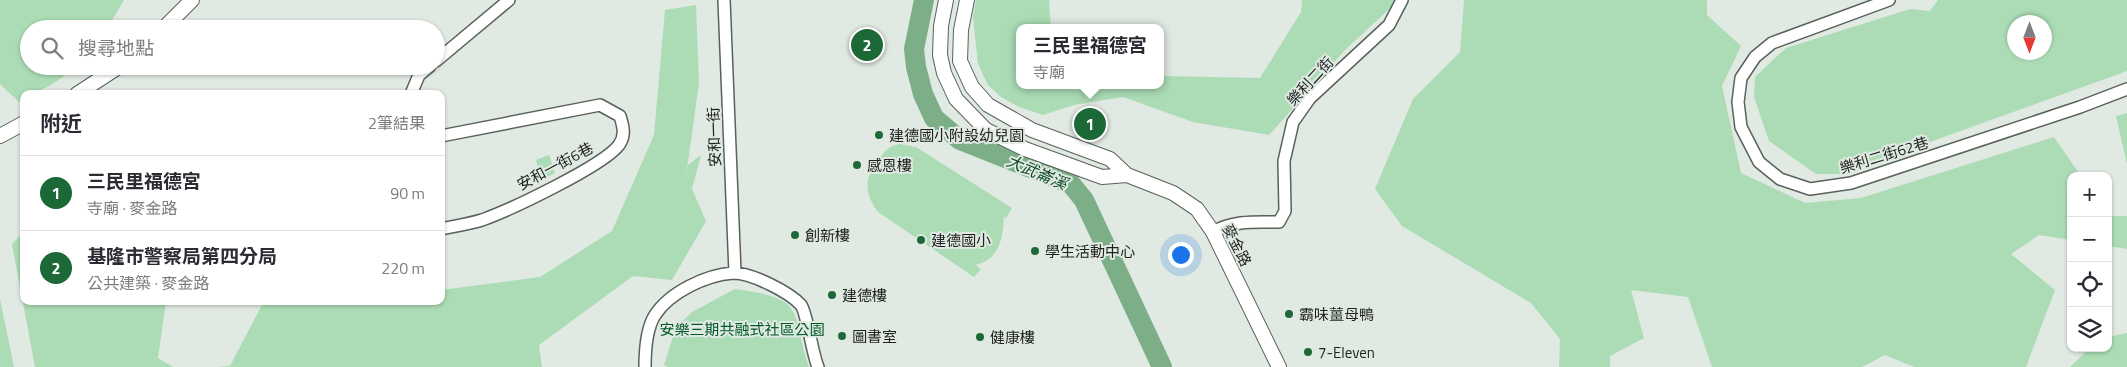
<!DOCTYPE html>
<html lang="zh-TW">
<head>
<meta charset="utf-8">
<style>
  body { margin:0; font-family:"Titillium Web","Noto Sans TC",sans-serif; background:#f2f2f3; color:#2b2b33 }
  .controls { position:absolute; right:15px; bottom:15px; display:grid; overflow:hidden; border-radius:10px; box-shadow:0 1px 4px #0004 }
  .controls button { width:45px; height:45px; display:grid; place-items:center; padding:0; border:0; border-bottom:1px solid #e1e1e2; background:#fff; color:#2b2b33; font:25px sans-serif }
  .compass { position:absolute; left:2007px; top:15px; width:45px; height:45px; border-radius:50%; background:#fff; box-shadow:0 1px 4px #0004; rotate:180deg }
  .you { position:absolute; left:1180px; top:254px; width:18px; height:18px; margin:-12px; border:4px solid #fff; border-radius:50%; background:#1a73e8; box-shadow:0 0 0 8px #1a73e833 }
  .badge { display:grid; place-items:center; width:32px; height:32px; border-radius:50%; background:#1c6836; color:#fff; font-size:16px; font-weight:700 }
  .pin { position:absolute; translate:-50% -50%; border:2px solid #fff; box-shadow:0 1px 5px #0006 }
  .popup { position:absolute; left:1016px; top:24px; width:148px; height:65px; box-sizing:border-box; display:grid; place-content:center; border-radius:10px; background:#fff; filter:drop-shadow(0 1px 4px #0005); font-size:16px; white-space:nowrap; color:#7c7c81 }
  .popup b { font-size:19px; color:#2b2b33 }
  .popup::after { content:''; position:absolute; left:50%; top:100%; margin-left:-10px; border:10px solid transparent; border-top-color:#fff }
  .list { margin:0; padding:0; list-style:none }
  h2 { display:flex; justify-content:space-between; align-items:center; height:65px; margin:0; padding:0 20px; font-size:21px }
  h2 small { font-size:16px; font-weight:400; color:#7c7c81 }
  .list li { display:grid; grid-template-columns:32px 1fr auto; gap:15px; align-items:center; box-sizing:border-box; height:75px; padding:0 20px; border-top:1px solid #e1e1e2 }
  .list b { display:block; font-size:19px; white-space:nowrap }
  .list p { margin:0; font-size:16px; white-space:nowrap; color:#7c7c81 }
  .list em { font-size:16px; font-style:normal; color:#7c7c81 }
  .icon { flex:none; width:28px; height:28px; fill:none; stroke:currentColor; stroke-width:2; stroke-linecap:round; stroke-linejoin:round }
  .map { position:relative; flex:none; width:2127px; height:367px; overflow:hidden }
  .search { position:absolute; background:#fff; box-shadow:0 1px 4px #0004; left:20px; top:20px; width:425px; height:55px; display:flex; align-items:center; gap:12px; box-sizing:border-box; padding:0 18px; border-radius:28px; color:#7c7c81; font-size:19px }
  .panel { position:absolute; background:#fff; box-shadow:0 1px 4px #0004; left:20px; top:90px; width:425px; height:215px; border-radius:10px }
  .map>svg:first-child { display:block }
  .green { fill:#abdcb5; fill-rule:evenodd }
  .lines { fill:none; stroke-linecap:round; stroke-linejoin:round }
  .river { stroke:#7caf88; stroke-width:20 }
  .minor-casing { stroke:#59615b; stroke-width:14 }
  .tertiary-casing { stroke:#59615b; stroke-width:16 }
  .minor { stroke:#fff; stroke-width:11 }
  .tertiary { stroke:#fff; stroke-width:14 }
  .poi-dot { fill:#1c6836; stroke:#e0e9e2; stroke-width:2 }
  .labels { text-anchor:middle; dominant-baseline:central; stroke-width:4; stroke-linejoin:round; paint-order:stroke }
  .street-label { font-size:15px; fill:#1e211e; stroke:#e0e9e2 }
  .poi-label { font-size:15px; fill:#1e211e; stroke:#e0e9e2; text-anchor:start }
  .park-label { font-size:15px; fill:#005927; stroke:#e0e9e2 }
  .water-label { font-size:16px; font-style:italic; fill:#124d27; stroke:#e0e9e2 }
</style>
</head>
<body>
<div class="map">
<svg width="2127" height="367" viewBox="0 0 2127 367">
  <rect width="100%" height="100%" fill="#e0e9e2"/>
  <path class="green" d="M0 0H124L107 29H29V66H75C64 78 40 94 24 94V99L19 102 0 84Z
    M976 0H1049L1051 28H1020V85H1160V76L1260 78 1301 12 1302 0H1399L1345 50 1269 135 1193 122 1123 97 1074 105 1043 115 1019 107 1001 97 988 85 978 64 973 17Z
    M1464 0H1707V15L1741 46 1722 86 1741 173 1805 203 1861 198 2054 137 2081 176H2071V240L2039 235 2011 254 2055 290 2026 367H1914L1885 355 1862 367H1712L1688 297 1631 290 1644 338 1610 356V367H1559L1560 339 1531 303 1402 226 1375 189 1413 99 1460 52Z
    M1938 0H2127V71L1841 174H1816L1769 141 1754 97 1755 77 1786 48 1910 9 1930 11ZM2014 22H2044V52H2014Z
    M696 5 699 83 686 176 688 165 701 155 692 189 706 221 672 280 633 276 539 345 542 367H216L230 366 264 301H441V290L540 277 612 231 654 135 665 10Z
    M2127 113V164L2116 116Z
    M900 144 916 147 1012 208 1006 218 1004 216C1003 237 1000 260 975 265L981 269 974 277 878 212C864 192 864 179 878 160 885 151 888 146 900 144Z
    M549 155 555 173 542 180 536 160Z
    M2108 214 2110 216H2127V249L2108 246Z
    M24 232V301H166L158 358 173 367H35L12 244Z
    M735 289C807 299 790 308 809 367H668L664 365 676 327 692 312Z
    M0 299 14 367H0Z
    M2127 333V367H2070L2090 348H2108V337Z"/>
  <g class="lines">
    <path class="river" d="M924 0 914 49 916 67 923 94 934 118 960 140 1071 184 1084 200 1162 367"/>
    <g class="minor-casing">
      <path id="minor" d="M724 0 735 273
        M1889 0 1772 43 1755 57 1741 78 1738 102 1741 127 1759 162 1780 179 1810 189 1851 183 2080 107 2127 89
        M436 61 509 0
        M411 94 419 75 430 66
        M441 136 600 105 620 116C623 126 626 135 619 145 603 166 510 210 482 220 469 224 455 226 441 229
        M1213 232C1234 220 1255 222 1279 222L1285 211 1284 161 1293 122 1310 98 1389 25 1402 0
        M645 367C645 351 646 329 655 315 670 292 706 275 733 273 752 273 789 292 801 305 807 313 812 353 818 367"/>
    </g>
    <g class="tertiary-casing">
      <path id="tertiary" d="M946 0 941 26 940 55 944 73 956 99 986 130 1025 149 1102 177 1127 175
        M967 0 961 30 960 61 972 87 988 105 1032 130 1110 159 1127 175 1173 193 1197 209 1213 232 1279 367
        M163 29 192 0
        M77 94 120 66
        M0 136 24 123"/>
    </g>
    <use href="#minor" class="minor"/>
    <use href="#tertiary" class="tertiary"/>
  </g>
  <g class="poi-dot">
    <circle cx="879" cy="135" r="5"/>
    <circle cx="857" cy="165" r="5"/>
    <circle cx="795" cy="235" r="5"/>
    <circle cx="921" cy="240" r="5"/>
    <circle cx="1035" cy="251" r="5"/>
    <circle cx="832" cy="295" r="5"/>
    <circle cx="1289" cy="314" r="5"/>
    <circle cx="842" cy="336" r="5"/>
    <circle cx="980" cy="337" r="5"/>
    <circle cx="1308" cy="352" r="5"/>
  </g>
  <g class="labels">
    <g class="street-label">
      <text transform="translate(1310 81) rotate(-47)">樂利二街</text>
      <text transform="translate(714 137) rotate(-92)">安和一街</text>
      <text transform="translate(1884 155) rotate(-17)">樂利二街62巷</text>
      <text transform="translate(555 166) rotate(-28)">安和一街6巷</text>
      <text transform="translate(1237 245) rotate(63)">麥金路</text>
    </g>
    <g class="poi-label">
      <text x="889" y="135">建德國小附設幼兒園</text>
      <text x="867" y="165">感恩樓</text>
      <text x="805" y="235">創新樓</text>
      <text x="931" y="240">建德國小</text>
      <text x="1045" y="251">學生活動中心</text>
      <text x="842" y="295">建德樓</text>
      <text x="1299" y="314">霸味薑母鴨</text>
      <text x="852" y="336">圖書室</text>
      <text x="990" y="337">健康樓</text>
      <text x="1318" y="352">7-Eleven</text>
    </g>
    <g class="park-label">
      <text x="742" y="329">安樂三期共融式社區公園</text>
    </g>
    <g class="water-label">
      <text transform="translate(1037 172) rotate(23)">大武崙溪</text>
    </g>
  </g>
</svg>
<div class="controls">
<button>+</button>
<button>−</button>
<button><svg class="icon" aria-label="locate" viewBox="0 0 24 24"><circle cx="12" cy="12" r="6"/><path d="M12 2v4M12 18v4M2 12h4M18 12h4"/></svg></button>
<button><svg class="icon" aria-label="layers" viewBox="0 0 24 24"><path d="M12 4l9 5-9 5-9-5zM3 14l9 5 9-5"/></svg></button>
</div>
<svg class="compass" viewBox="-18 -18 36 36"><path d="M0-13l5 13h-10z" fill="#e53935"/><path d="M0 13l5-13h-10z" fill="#7c7c81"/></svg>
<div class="you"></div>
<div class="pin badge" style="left:1090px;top:124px">1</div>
<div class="popup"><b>三民里福德宮</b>寺廟</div>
<div class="pin badge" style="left:867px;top:45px">2</div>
<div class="search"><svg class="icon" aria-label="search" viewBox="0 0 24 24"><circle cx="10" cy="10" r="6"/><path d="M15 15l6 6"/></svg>搜尋地點</div>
<section class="panel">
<h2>附近<small>2筆結果</small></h2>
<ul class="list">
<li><span class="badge">1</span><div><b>三民里福德宮</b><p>寺廟 · 麥金路</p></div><em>90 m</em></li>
<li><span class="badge">2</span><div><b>基隆市警察局第四分局</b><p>公共建築 · 麥金路</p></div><em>220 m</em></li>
</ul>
</section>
</div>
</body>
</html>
